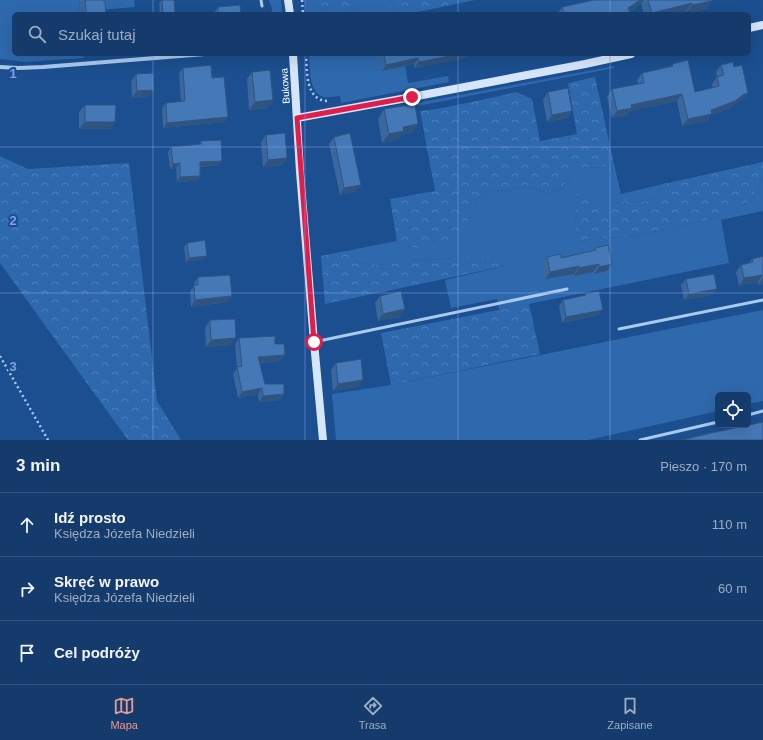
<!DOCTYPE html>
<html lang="pl">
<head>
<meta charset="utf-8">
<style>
  body { margin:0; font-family:Arial,sans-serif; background:#214673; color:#f1f3f6 }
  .controls { position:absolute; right:12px; bottom:12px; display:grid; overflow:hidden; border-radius:6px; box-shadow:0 4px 16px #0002 }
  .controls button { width:36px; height:36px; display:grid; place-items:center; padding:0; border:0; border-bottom:1px solid #33557e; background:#143b6b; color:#f1f3f6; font:20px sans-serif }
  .stop { position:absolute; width:12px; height:12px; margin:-9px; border:3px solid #e11d48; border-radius:50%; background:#fff }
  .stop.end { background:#e11d48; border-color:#fff; box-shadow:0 1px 4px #0008 }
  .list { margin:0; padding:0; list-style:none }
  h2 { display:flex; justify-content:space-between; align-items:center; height:52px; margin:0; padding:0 16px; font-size:17px }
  h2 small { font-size:13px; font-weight:400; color:#9dadc1 }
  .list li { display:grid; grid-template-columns:26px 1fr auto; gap:12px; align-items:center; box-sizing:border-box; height:64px; padding:0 16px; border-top:1px solid #33557e }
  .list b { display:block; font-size:15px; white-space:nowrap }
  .list p { margin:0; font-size:13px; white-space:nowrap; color:#9dadc1 }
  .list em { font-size:13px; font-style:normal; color:#9dadc1 }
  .icon { flex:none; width:22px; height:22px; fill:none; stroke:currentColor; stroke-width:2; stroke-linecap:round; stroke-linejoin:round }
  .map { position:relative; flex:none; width:763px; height:440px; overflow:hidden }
  .search { position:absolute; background:#143b6b; box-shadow:0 4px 16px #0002; left:12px; right:12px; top:12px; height:44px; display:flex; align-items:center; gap:10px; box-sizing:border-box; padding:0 14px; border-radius:6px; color:#9dadc1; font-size:15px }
  .sheet { height:244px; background:#143b6b }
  nav { display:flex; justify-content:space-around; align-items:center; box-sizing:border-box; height:56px; border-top:1px solid #33557e; background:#143b6b; font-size:11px; color:#9dadc1 }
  nav a { display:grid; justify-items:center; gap:2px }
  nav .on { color:#e69b98 }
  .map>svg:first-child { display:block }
  .green { fill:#2e69ad }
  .forest { fill:url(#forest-crowns) }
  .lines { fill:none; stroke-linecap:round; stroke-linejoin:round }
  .path { stroke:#a9c9ee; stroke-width:2.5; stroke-dasharray:2 3; stroke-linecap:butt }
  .lane { stroke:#a9c9ee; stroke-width:3 }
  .street { stroke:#a9c9ee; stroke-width:4 }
  .secondary { stroke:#d6e6fa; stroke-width:8 }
  .wall { fill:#3a679d }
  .shaded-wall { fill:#305480 }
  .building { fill:#4478b7; stroke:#305480 }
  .route { stroke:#e11d48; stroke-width:5 }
  .grid { fill:none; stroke:#839eea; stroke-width:1; stroke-opacity:0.55 }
  .labels { text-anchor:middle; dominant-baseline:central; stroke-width:4; stroke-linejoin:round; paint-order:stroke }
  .street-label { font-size:10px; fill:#fff; stroke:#1b4f8f }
  .grid-label { font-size:13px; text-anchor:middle; font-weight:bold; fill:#839eea; stroke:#1b4f8f; stroke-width:4; stroke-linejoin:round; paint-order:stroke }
</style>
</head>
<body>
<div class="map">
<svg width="763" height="440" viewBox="0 0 763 440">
  <defs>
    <pattern id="forest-crowns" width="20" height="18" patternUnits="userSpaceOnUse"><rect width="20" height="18" fill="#2e69ad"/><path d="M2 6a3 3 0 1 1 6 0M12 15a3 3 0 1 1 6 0" fill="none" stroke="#4d80b9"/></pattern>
  </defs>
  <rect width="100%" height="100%" fill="#1b4f8f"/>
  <path class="green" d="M0 0H79L80 14H14V54H83L84 58 26 62 0 59Z
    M98 0H134L135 7 99 10Z
    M269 0H281L282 14H271L272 9Z
    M305 0H319V6L323 14H306Z
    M356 0H391L396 14H348L356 6Z
    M309 54H403L408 83 448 76 449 82 341 103 340 96C335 96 329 98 324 97 308 93 310 66 309 54Z
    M614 66V68L417 106V103Z
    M614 164 621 194 663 184 655 198 642 202 625 201 604 205 590 196 577 213 575 226 579 242 595 238 630 237 710 219 737 209 750 201 763 178V211L721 220 729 263 499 310 497 299 451 308 445 280 510 265 476 257H465L421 261 406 258 388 265 369 264 357 261 346 251 397 241 411 247 469 219 477 199 492 191 510 190 524 186 549 193 562 188 568 178 581 168 601 167Z
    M763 310V401L748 404V395H718V411L588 440H336L332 394 391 385Z"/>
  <path class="forest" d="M319 0H356V6L348 14H323L319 6Z
    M391 0H475L408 14H396Z
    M595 77 614 164 601 167 581 168 568 178 562 188 549 193 524 186 510 190 492 191 477 199 469 219 451 241 446 242 426 249 411 247 397 241 390 199 435 191 420 111 437 109 486 99 516 92 532 99 540 141 577 134 568 83Z
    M0 156 28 169 129 163 157 401 181 440H128L0 263Z
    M763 162V178L750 201 737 209 710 219 630 237 595 238 578 242 575 226 577 213 571 203 574 193 590 196 604 205 625 201 642 202 655 198 663 184Z
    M346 251 357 261 369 264 388 265 406 258 421 261 465 257H501L510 265 325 304 321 256Z
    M529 304 540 354 391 385 381 333Z"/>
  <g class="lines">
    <path class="path" d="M302 0 303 14
      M306 54C307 70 305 100 327 101
      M0 356 48 440"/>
    <path class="lane" d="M261 0 262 6
      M619 329 763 300
      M314 342 567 289
      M748 415 763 411
      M640 440 718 422"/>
    <path class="street" d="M0 67 18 68 43 67 205 54"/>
    <path class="secondary" d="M288 0 290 14
      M749 28 763 25
      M293 54 300 172 314 342 323 440
      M297 118 412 97 585 64 631 54"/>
  </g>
  <path class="wall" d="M79 0H104L106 14H80Z
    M162 0H174L175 14H160L159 3Z
    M594 0H712L706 9 686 13V11L676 14H644L641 3 629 12 630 14H557L562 7Z
    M218 7 241 14H213Z
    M379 54H469L466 58 414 68V64L382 71Z
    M672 64 695 92 713 88 712 84 717 77 716 72 721 65 734 67 748 93 743 100 739 101 730 108 711 115 707 121 682 126 677 101 630 111 627 115 612 118 607 97 612 89 638 84 637 80 642 73 671 66Z
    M183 68 212 78 228 117 224 122 163 128 162 108 166 103 181 102 179 73Z
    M252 72 268 108 249 110 247 79Z
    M136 74 149 97 132 98 131 81Z
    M548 92 572 111 567 118 547 122 543 100Z
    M85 105 115 122 110 129H79V112Z
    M384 109 418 124 412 133 401 135 397 140 382 143 378 119Z
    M266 135 282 165 263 167 261 142Z
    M334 137 361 185 356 191 340 195 329 144Z
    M201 141 222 161 219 165 200 167V176L197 181 177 182 176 168 170 169 168 152 171 147 199 144Z
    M187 243 204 259 186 262 184 247Z
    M595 248 607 271 594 274 593 272 574 276V274L545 279 542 264 547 257 561 258 593 251Z
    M763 256V284L758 285V282L739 286 736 272 741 265 749 263 752 259Z
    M198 277 227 302 191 307 190 291 194 286V283Z
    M686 279 717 289 712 295 684 300 681 285Z
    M585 294 599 315 562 323 559 306 563 300 584 296Z
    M380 296 400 317 378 321 375 303Z
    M210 320 231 345 206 347 205 328Z
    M239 338 275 344 281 361 260 363 265 384 284 394 280 400 259 402 258 394 238 398 233 374 237 368 235 344Z
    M336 363 363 380 358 387 333 391 331 370Z"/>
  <path class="shaded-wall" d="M640 0H644L641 3 625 14 628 8Z
    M712 1 706 9 686 13 692 5Z
    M692 3 686 11 676 14H651Z
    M461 54H469L466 58 414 68 419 62Z
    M418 58 414 64 382 71 386 65Z
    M154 90 149 97 132 98 137 91Z
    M748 93 743 100 739 101 730 108 711 115 707 121 682 126 688 119 711 110 744 94Z
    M682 94 677 101 630 111 627 115 612 118 617 111 631 105Z
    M273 100 268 108 249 110 255 102Z
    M572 111 567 118 547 122 552 115Z
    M228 117 224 122 163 128 167 123Z
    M85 122H115L110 129H79Z
    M418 124 412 133 401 135 397 140 382 143 389 134 403 127Z
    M287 158 282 165 263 167 268 160Z
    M222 161 219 165 196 167 200 162Z
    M180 163 176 168 170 169 173 164Z
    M200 176 197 181 177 182 180 177Z
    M361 185 356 191 340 195 344 188Z
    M207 256 204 259 186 262 189 258Z
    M599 264 593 272 574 276 579 268Z
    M612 264 607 271 594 274 599 267Z
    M579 266 574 274 545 279 550 272Z
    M763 274 758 282 739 286 744 278Z
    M763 278V284L758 285Z
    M717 289 712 295 684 300 689 294Z
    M232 296 227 302 191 307 195 300Z
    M405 309 400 317 378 321 383 314Z
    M603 310 599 315 562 323 566 317Z
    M236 338 231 345 206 347 211 340Z
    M285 355 281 361 254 363 258 357Z
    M363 380 358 387 333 391 338 384Z
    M262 388 258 394 238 398 242 392Z
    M284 394 280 400 259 402 263 396Z"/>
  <path class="building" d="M85 0H104V3L105 2 106 14H86Z
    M162 0H174L175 14H163Z
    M594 0H640L628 8 630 14H564L562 7Z
    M648 0H712V1L692 5V3L652 13Z
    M240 5 241 14H218V7Z
    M384 54H461L419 62 418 58 386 65Z
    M688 60 695 92 719 86 717 77 724 75 721 65 733 62 734 67 742 65 748 93 744 94 735 101 711 110 712 114 688 119 682 94 631 105 632 108 617 111 612 89 644 83 642 73 673 66 672 64Z
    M211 65 212 78 224 77 228 117 167 123 166 103 185 101 183 68Z
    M270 70 273 100 255 102 252 72Z
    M153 73 154 90 137 91 136 74Z
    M568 88 572 111 552 115 548 92Z
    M415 104 418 124 403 127 404 131 389 134 384 109Z
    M85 105H116L115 122H85Z
    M285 133 287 158 268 160 266 135Z
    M350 133 361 185 344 188 334 137Z
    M221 140 222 161 200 162V176L180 177V163L173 164 171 147 201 144V141Z
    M205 240 207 256 189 258 187 243Z
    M608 245 612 264 599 267V264L579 268V266L550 272 547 257 561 254V258L596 250 595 248Z
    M763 256V275L744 278 741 265 753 262 752 259Z
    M714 274 717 289 689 294 686 279Z
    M230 275 232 296 195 300 194 285H198V277Z
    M401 291 405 309 383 314 380 296Z
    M599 291 603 310 566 317 563 300 586 295 585 294Z
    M235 319 236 338 211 340 210 320Z
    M275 336V344H284L285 355 258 357 265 384H284V394L263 396 262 388 242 392 237 367 242 366 239 338Z
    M361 359 363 380 338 384 336 363Z
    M763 422V440H682L711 433Z"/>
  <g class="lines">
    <path class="route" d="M314 342 297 118 412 97"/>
  </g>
  <path class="grid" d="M153 0V14M305 0V14M458 0V14M610 0V14M153 54V440M305 54V440M458 54V440M610 54V440M0 147H763M0 293H763"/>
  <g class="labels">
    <g class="street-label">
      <text transform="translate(285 86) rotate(-94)">Bukowa</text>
    </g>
  </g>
  <g class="grid-label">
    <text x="13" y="78">1</text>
    <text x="13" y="225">2</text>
    <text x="13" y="371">3</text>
  </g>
</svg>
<div class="controls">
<button><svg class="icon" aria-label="locate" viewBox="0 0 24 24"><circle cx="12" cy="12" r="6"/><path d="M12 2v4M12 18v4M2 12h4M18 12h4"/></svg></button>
</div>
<div class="stop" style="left:314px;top:342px"></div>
<div class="stop end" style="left:412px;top:97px"></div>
<div class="search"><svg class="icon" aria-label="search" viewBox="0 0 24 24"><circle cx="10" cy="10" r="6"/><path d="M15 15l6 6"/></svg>Szukaj tutaj</div>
</div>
<section class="sheet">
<h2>3 min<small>Pieszo · 170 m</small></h2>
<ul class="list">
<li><svg class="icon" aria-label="ahead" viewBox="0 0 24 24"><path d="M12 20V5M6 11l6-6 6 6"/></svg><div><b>Idź prosto</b><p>Księdza Józefa Niedzieli</p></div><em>110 m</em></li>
<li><svg class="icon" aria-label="right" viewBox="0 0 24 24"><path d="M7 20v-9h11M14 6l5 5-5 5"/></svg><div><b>Skręć w prawo</b><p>Księdza Józefa Niedzieli</p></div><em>60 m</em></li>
<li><svg class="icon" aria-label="arrive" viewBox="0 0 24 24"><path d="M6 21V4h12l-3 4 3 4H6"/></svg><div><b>Cel podróży</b></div></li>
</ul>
</section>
<nav>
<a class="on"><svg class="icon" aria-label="map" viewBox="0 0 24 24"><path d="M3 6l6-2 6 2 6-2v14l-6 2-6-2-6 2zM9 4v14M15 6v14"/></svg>Mapa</a>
<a><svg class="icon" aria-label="directions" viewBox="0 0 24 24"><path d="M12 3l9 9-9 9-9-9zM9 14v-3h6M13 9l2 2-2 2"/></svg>Trasa</a>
<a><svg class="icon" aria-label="saved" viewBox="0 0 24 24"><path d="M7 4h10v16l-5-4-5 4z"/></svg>Zapisane</a>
</nav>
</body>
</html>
